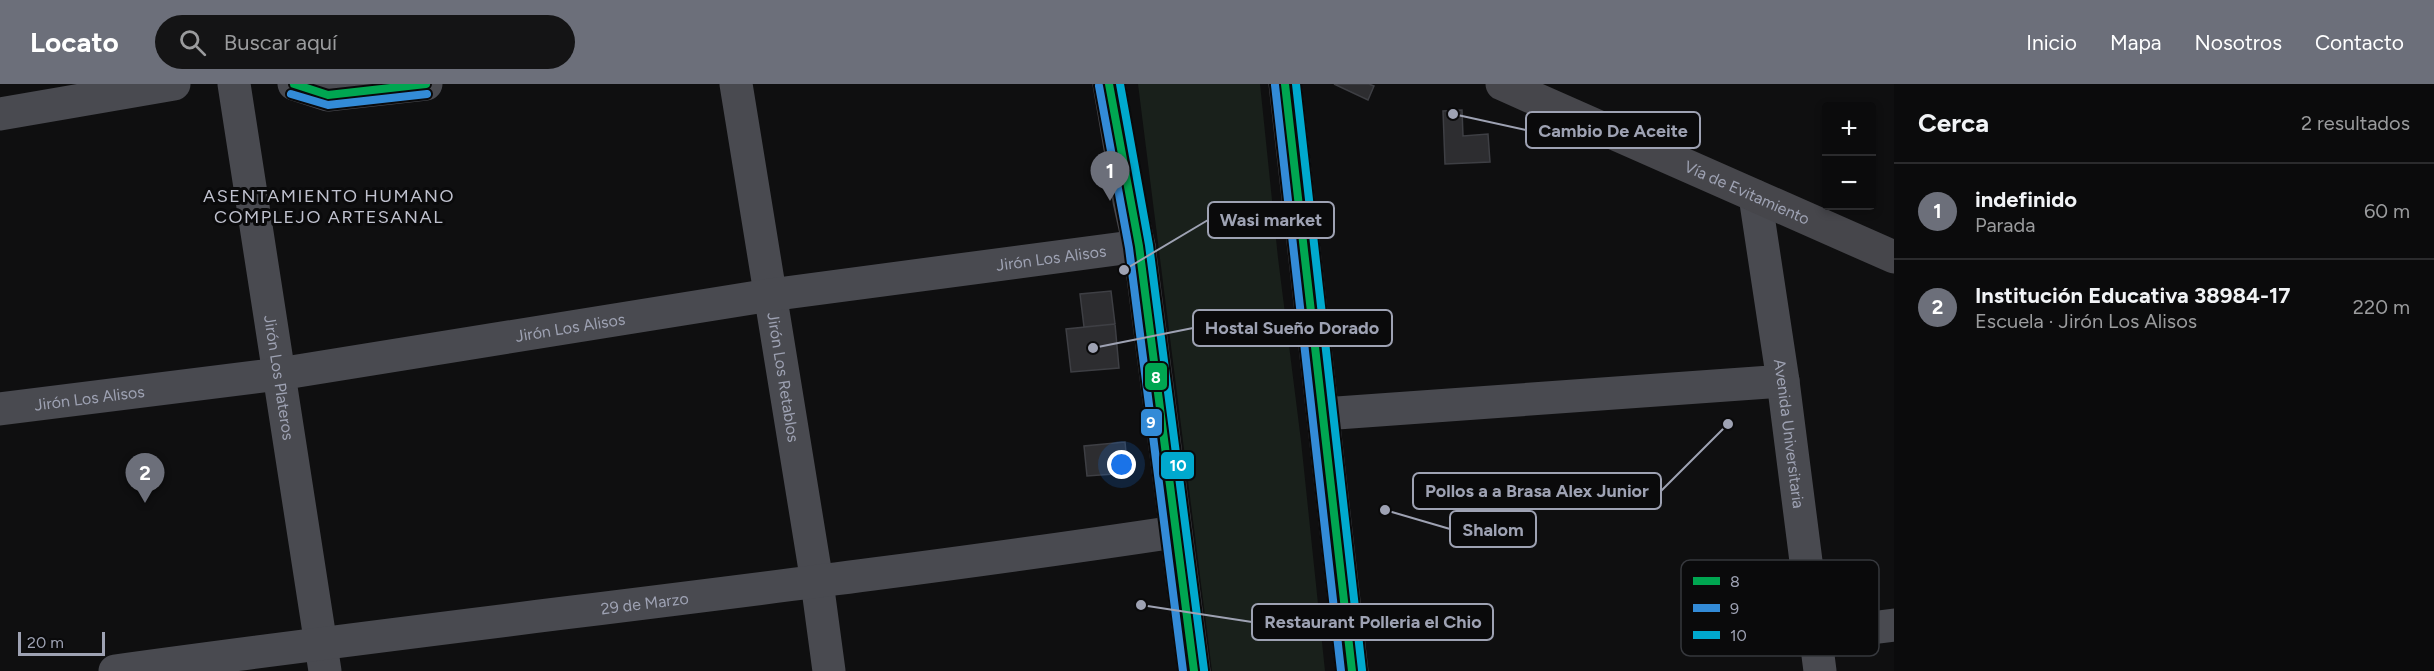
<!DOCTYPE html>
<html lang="es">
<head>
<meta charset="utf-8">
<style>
  body { margin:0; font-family:Figtree,sans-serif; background:#141415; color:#f1f3f6 }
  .controls { position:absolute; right:18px; top:18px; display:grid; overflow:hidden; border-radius:6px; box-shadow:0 3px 9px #0003 }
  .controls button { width:54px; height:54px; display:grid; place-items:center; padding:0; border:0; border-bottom:2px solid #2b2b2d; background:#0b0b0c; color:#f1f3f6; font:30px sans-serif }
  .scale { position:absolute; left:18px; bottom:15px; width:87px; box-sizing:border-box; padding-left:6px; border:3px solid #9ea2b3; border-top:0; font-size:16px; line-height:21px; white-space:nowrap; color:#9ea2b3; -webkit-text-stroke:4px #0a0a0b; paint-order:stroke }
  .you { position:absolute; left:1122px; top:381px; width:21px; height:21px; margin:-15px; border:4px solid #fff; border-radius:50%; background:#1a73e8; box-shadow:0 0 0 9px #1a73e833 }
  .badge { display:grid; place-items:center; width:39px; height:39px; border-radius:50%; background:#6c6f7a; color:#fff; font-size:20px; font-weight:700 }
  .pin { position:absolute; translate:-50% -50px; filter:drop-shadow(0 2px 3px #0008) }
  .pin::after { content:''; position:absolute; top:32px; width:21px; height:18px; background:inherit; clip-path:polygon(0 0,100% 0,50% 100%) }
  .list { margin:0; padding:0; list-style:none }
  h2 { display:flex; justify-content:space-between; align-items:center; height:78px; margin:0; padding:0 24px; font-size:26px }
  h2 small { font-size:20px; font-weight:400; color:#9a9b9d }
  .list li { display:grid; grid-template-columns:39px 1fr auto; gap:18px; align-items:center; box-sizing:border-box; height:96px; padding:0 24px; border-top:2px solid #2b2b2d }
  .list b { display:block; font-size:22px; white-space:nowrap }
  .list p { margin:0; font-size:20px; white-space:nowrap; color:#9a9b9d }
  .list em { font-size:20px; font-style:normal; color:#9a9b9d }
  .icon { flex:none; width:33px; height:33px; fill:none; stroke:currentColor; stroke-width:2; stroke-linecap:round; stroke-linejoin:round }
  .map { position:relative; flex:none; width:1894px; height:587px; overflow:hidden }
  header { display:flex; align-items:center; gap:36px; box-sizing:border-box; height:84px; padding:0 30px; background:#6c6f7a; color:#fff }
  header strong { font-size:28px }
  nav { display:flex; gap:33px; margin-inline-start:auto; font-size:21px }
  .search { width:420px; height:54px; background:#141415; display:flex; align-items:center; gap:15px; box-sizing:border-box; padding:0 21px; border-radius:33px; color:#9a9b9d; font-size:22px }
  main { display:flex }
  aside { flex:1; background:#0b0b0c }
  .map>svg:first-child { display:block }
  .green { fill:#19201b }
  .building { fill:#2d2d30; stroke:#3e3f44; stroke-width:1.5 }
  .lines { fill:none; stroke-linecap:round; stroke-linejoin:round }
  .minor { stroke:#494a50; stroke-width:33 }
  .highway { stroke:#46464b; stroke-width:33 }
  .bus-1-casing { stroke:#0a0a0b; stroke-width:12 }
  .bus-2-casing { stroke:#0a0a0b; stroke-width:12 }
  .bus-3-casing { stroke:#0a0a0b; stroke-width:12 }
  .bus-1 { stroke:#00a651; stroke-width:8 }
  .bus-2 { stroke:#338bd7; stroke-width:8 }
  .bus-3 { stroke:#00a9ce; stroke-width:8 }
  .labels { text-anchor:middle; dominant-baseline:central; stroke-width:6; stroke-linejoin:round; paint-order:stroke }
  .street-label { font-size:16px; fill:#9ea2b3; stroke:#0a0a0b }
  .neighbourhood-label { font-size:18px; letter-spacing:1.5px; fill:#c0c2cf; stroke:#0a0a0b }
  .key { fill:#0a0a0b; stroke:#36383d; stroke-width:1.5 }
  .key-label { font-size:16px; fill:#9ea2b3 }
  .leader { fill:none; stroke:#9ea2b3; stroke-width:2 }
  .callout-dot { fill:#9ea2b3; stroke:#0a0a0b; stroke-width:2 }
  .callout { fill:#0a0a0b; stroke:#9ea2b3; stroke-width:2 }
  .callout-label { font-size:18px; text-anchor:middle; font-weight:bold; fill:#9ea2b3 }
  .line-badge { stroke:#0a0a0b; stroke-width:2 }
  .badge-label { font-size:16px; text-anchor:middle; font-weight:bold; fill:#fff }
</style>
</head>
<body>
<header>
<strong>Locato</strong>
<div class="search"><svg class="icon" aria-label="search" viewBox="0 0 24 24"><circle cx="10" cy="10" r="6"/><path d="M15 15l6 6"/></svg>Buscar aquí</div>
<nav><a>Inicio</a><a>Mapa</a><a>Nosotros</a><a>Contacto</a></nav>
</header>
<main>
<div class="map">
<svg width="1894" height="587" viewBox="0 0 1894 587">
  <rect width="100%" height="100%" fill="#0f0f10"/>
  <path class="green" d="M1138 0H1260L1278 174 1301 357 1325 587H1212Z"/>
  <path class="building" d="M1334 0H1369L1374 2 1368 16Z
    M1462 26 1463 52 1488 50 1490 78 1445 80 1443 27Z
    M1111 207 1115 240 1084 243 1080 210Z
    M1115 240 1119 284 1071 288 1066 245Z
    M1125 358 1128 389 1087 392 1084 362Z"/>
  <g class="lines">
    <g class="minor">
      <path id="s1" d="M234 0 325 587"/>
      <path d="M294 0 328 11 426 0"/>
      <path id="s2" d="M736 0 817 498 829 587"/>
      <path d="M0 30 174 0"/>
      <path id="s3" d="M1755 112 1783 297 1820 587"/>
      <path id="s4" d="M0 325 279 290 770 211 1139 162"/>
      <path d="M1323 330 1783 297"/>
      <path d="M1815 551 1894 541"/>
      <path id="s5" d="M115 587C468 538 823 501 1175 448"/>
    </g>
    <g class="highway">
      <path d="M1109 0 1129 117 1139 162 1194 587"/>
      <path d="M1285 0 1352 587"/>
      <path id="s6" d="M1502 0 1894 173"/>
    </g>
    <g class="bus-1-casing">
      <path id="bus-1" d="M294 0 328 11 426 0
        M1109 0 1139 162 1194 587
        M1285 0 1352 587"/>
    </g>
    <g class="bus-2-casing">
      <path id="bus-2" d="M1275 1 1341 587
        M1099 2 1129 164 1183 587
        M291 10 328 21 427 10"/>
    </g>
    <g class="bus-3-casing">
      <path id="bus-3" d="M1120 0 1149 161 1204 586
        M1296 0 1362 586"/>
    </g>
    <use href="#bus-1" class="bus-1"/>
    <use href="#bus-2" class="bus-2"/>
    <use href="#bus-3" class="bus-3"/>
  </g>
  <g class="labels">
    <g class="street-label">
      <text stroke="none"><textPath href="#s6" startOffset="268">Vía de Evitamiento</textPath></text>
      <text stroke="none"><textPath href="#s4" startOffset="1062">Jirón Los Alisos</textPath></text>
      <text stroke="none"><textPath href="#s4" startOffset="576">Jirón Los Alisos</textPath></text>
      <text stroke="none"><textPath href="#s1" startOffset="297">Jirón Los Plateros</textPath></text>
      <text stroke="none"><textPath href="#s2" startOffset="297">Jirón Los Retablos</textPath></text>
      <text stroke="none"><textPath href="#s4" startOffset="90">Jirón Los Alisos</textPath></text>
      <text stroke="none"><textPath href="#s3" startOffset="240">Avenida Universitaria</textPath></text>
      <text stroke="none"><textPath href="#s5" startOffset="534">29 de Marzo</textPath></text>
    </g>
    <g class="neighbourhood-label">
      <text x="329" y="112">ASENTAMIENTO HUMANO<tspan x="329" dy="21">COMPLEJO ARTESANAL</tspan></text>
    </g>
  </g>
  <rect x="1681" y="476" width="198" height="96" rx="9" class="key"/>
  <rect x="1693" y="493" width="27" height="8" fill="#00a651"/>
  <rect x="1693" y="520" width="27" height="8" fill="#338bd7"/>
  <rect x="1693" y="547" width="27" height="8" fill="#00a9ce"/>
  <g class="key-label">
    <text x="1730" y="503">8</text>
    <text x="1730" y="530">9</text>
    <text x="1730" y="557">10</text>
  </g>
  <path class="leader" d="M1453 30L1526 46M1124 186L1208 136M1093 264L1193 244M1728 340L1661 407M1385 426L1450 445M1141 521L1252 538"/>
  <g class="callout-dot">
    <circle cx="1453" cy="30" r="6"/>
    <circle cx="1124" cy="186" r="6"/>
    <circle cx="1093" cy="264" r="6"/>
    <circle cx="1728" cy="340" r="6"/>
    <circle cx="1385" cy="426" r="6"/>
    <circle cx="1141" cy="521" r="6"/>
  </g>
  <g class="callout">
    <rect x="1526" y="28" width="174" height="36" rx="6"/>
    <rect x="1208" y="118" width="126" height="36" rx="6"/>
    <rect x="1193" y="226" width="199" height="36" rx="6"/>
    <rect x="1413" y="389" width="248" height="36" rx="6"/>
    <rect x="1450" y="427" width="86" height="36" rx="6"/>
    <rect x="1252" y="520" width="241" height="36" rx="6"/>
  </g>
  <g class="callout-label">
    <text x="1613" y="53">Cambio De Aceite</text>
    <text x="1271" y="142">Wasi market</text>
    <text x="1292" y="250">Hostal Sueño Dorado</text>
    <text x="1537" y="413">Pollos a a Brasa Alex Junior</text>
    <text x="1493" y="452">Shalom</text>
    <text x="1373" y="544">Restaurant Polleria el Chio</text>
  </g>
  <g class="line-badge">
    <rect x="1144" y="278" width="24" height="29" rx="6" fill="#00a651"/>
    <rect x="1140" y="324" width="23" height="29" rx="6" fill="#338bd7"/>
    <rect x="1160" y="367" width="35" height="29" rx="6" fill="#00a9ce"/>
  </g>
  <g class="badge-label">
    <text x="1156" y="299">8</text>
    <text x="1151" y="344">9</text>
    <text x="1178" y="387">10</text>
  </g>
</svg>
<div class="controls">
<button>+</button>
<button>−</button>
</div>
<div class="scale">20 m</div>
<div class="you"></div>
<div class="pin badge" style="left:1110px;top:117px">1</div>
<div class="pin badge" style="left:145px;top:419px">2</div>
</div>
<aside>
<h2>Cerca<small>2 resultados</small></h2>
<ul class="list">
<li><span class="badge">1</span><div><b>indefinido</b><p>Parada</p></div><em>60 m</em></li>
<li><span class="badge">2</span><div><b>Institución Educativa 38984-17</b><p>Escuela · Jirón Los Alisos</p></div><em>220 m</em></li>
</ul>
</aside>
</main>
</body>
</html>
